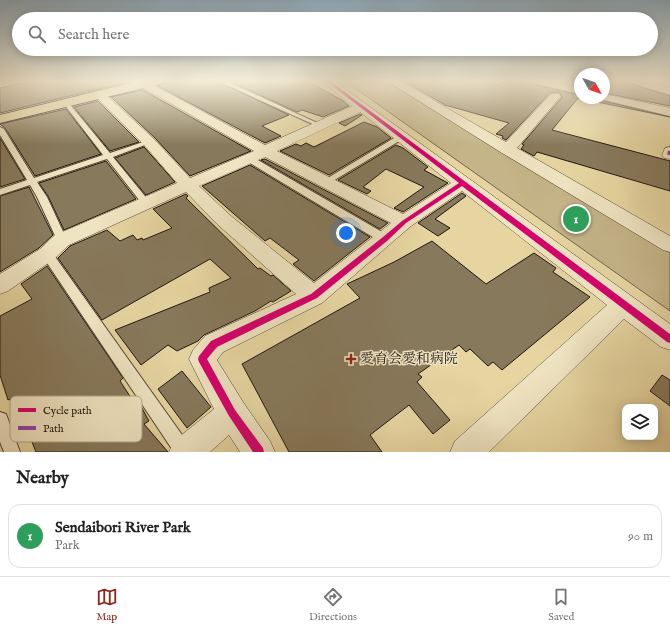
<!DOCTYPE html>
<html lang="en">
<head>
<meta charset="utf-8">
<style>
  body { margin:0; font-family:"IM FELL English","Noto Serif JP",serif; background:#f6f6f6; color:#202124 }
  .controls { position:absolute; right:12px; bottom:12px; display:grid; overflow:hidden; border-radius:8px; box-shadow:0 2px 10px #0003 }
  .controls button { width:36px; height:36px; display:grid; place-items:center; padding:0; border:0; border-bottom:1px solid #e0e0e0; background:#fff; color:#202124; font:20px sans-serif }
  .compass { position:absolute; left:574px; top:68px; width:36px; height:36px; border-radius:50%; background:#fff; box-shadow:0 2px 10px #0003; rotate:130deg }
  .you { position:absolute; left:346px; top:233px; width:14px; height:14px; margin:-10px; border:3px solid #fff; border-radius:50%; background:#1a73e8; box-shadow:0 0 0 6px #1a73e833 }
  .badge { display:grid; place-items:center; width:26px; height:26px; border-radius:50%; background:#8f2418; color:#fff; font-size:13px; font-weight:700 }
  .pin { position:absolute; translate:-50% -50%; border:2px solid #fff; box-shadow:0 1px 4px #0006 }
  .list { margin:0; padding:0; list-style:none }
  h2 { display:flex; justify-content:space-between; align-items:center; height:52px; margin:0; padding:0 16px; font-size:17px }
  h2 small { font-size:13px; font-weight:400; color:#757577 }
  .list li { display:grid; grid-template-columns:26px 1fr auto; gap:12px; align-items:center; box-sizing:border-box; height:64px; margin:0 8px 8px; padding:0 8px; border:1px solid #e0e0e0; border-radius:12px }
  .list b { display:block; font-size:15px; white-space:nowrap }
  .list p { margin:0; font-size:13px; white-space:nowrap; color:#757577 }
  .list em { font-size:13px; font-style:normal; color:#757577 }
  .icon { flex:none; width:22px; height:22px; fill:none; stroke:currentColor; stroke-width:2; stroke-linecap:round; stroke-linejoin:round }
  .map { position:relative; flex:none; width:670px; height:452px; overflow:hidden }
  .search { position:absolute; background:#fff; box-shadow:0 2px 10px #0003; left:12px; right:12px; top:12px; height:44px; display:flex; align-items:center; gap:10px; box-sizing:border-box; padding:0 14px; border-radius:22px; color:#757577; font-size:15px }
  .sheet { height:124px; background:#fff }
  nav { display:flex; justify-content:space-around; align-items:center; box-sizing:border-box; height:56px; border-top:1px solid #e0e0e0; background:#fff; font-size:11px; color:#757577 }
  nav a { display:grid; justify-items:center; gap:2px }
  nav .on { color:#8f2418 }
  .map>svg:first-child { display:block }
  .green { fill:#c4b488; stroke:#72644c }
  .building { fill:#87795b; stroke:#201510 }
  .lines { fill:none; stroke-linecap:round; stroke-linejoin:round }
  .lane-casing { stroke:#524534; stroke-width:2 }
  .street-casing { stroke:#524534; stroke-width:1 }
  .primary-casing { stroke:#201510; stroke-width:2 }
  .lane { fill:#efe4c2; fill-rule:evenodd }
  .street { fill:#efe4c2; fill-rule:evenodd }
  .primary { fill:#e6d5a1; fill-rule:evenodd }
  .quiet { stroke:#8e44ad; stroke-width:4; stroke-dasharray:8 4; stroke-linecap:butt }
  .cycleway-casing { stroke:#efe4c2; stroke-width:2 }
  .cycleway { fill:#d6006c; fill-rule:evenodd }
  .poi-dot { fill:#8f2418; stroke:#efe4c2; stroke-width:1.5 }
  .labels { text-anchor:middle; dominant-baseline:central; stroke-width:3; stroke-linejoin:round; paint-order:stroke }
  .near-poi-label { font-size:14px; fill:#201510; stroke:#efe4c2; text-anchor:start }
  .key { fill:#efe4c2; stroke:#b1a68d; stroke-width:1 }
  .key-label { font-size:11px; fill:#201510 }
</style>
</head>
<body>
<div class="map">
<svg width="670" height="452" viewBox="0 0 670 452">
  <rect width="100%" height="100%" fill="#e6d5a1"/>
  <filter id="stains"><feTurbulence type="fractalNoise" baseFrequency=".005" numOctaves="4"/><feColorMatrix values="0 0 0 0 .2 0 0 0 0 .09 0 0 0 0 .02 0 0 0 .5 -.17"/></filter>
  <radialGradient id="worn" r=".72"><stop offset=".6" stop-color="#630" stop-opacity="0"/><stop offset="1" stop-color="#630" stop-opacity=".3"/></radialGradient>
  <path class="green" d="M345 81H386L670 253V311Z"/>
  <path class="building" d="M32 81H131L0 113V88Z
    M163 81H217L289 115 262 126 281 136 265 143 158 86Z
    M230 81H307L342 100 349 106 323 117 302 110 297 112Z
    M404 81H485L499 85 504 81H530L532 84 580 95V98H598L600 100 670 117 578 98 552 130 670 161V191L537 152 534 156 521 149 524 145 522 144 562 97 559 92 550 93 506 140 502 138 503 136 496 134 509 123 445 105Z
    M604 81H630L632 84 670 96V106L604 93Z
    M143 90 251 151 190 176 155 138 111 97Z
    M98 101 139 142 110 151 74 107Z
    M66 109 101 154 35 176 5 128 0 124Z
    M360 114 362 115 345 126 339 123Z
    M364 122 377 127 391 138 329 175 280 151 296 144 301 146 306 143 314 147Z
    M0 138 25 179 0 187Z
    M396 145 403 148 428 167 424 170 448 183 403 212 394 208 424 187 386 169 363 187 371 191 367 194 338 180Z
    M144 147 175 182 146 195 115 158Z
    M265 159 388 223 380 229 261 160Z
    M106 161 136 199 64 230 48 196 39 183Z
    M250 165 370 237 314 281 293 264 299 260 270 238 265 241 202 186Z
    M29 187 53 235 39 248 0 272V196Z
    M462 193 466 196 435 219 450 228 438 236 418 223Z
    M186 194 188 196 186 198 258 269 260 268 271 276 273 275 291 291 273 302 271 301 255 311 204 335 198 341 177 351 168 345 141 365 115 330 210 292 209 288 231 278 210 259 102 320 58 258 70 246 107 230 120 241 133 235 137 240 142 238 143 240 172 228 153 209Z
    M432 241 486 284 534 253 556 268 553 272 590 297 502 370 493 362 488 366 470 349 466 352 459 345 418 374 422 377 417 382 450 420 433 434 409 405 370 435 382 452H289L242 364 360 298 347 284 394 262Z
    M47 266 123 378 120 381 139 410 142 408 149 421 144 424 168 452H36L26 427 22 430 10 399 8 400 0 375V316L32 299 21 284Z
    M182 371 211 407 187 428 158 389Z
    M662 375 670 380V406L650 391Z"/>
  <g class="lines">
    <g class="lane-casing">
      <path id="lane" d="M218 81H226L324 126 319 127Z
        M64 102H68L110 153 149 140 153 142 113 157 149 201 151 203 149 205H143L107 159 37 182 47 197 67 240 66 243H58L57 240 37 197 30 185 0 195V189L27 180 0 135V127L4 129 34 178 103 155 64 104Z
        M399 135H405L406 137 328 184H322L321 182Z
        M245 156H251L389 236 390 239 389 242H381L245 160Z
        M47 250 51 251 190 446 192 452H174L43 257 42 254 43 251Z
        M0 412 6 414 20 452H4L0 442Z"/>
    </g>
    <g class="street-casing">
      <path id="street" d="M322 81H334L670 324V350L661 347 624 319 489 452H450L455 441 607 305 462 191 411 226 322 303 223 352 217 360 243 402 270 441 275 452H240L229 435 210 452H169L174 441 214 409 189 359 193 350 205 336 296 294 217 224 186 192 69 245 54 259 8 291 0 294V274L40 249 55 235 177 183 144 145 94 95 96 93H104L154 139 190 178 254 151 140 86 139 84 140 82H148L265 145 352 106ZM360 112 451 183 403 214 277 151ZM265 157 391 223 314 283 231 216 199 186Z
        M387 81H400L506 142 551 94H559L561 96 559 98 517 148 670 236V252L663 250 502 153Z
        M531 81H552L580 88V94L532 83Z
        M631 81H648L670 88V95L632 83Z
        M604 94 670 108V116L600 99 599 98H604Z
        M670 147V159L664 158 662 155 665 148Z"/>
    </g>
    <g class="primary-casing">
      <path id="primary" d="M139 81H162L160 84 0 123V115Z"/>
    </g>
    <use href="#lane" class="lane"/>
    <use href="#street" class="street"/>
    <use href="#primary" class="primary"/>
    <path class="quiet" d="M669 155 670 151"/>
    <g class="cycleway-casing">
      <path id="cycleway" d="M326 81H330L670 334V343L667 342 462 186 406 223 387 241 317 298 217 347 207 359 235 410 263 448 264 452H253L229 416 199 362 198 359 199 356 211 341 311 294 383 237 402 221 459 183Z"/>
    </g>
    <use href="#cycleway" class="cycleway"/>
  </g>
  <linearGradient id="sky" x2="0" y2="1"><stop stop-color="#8ca7b8"/><stop offset="0.56" stop-color="#f4ecd5"/><stop offset="1" stop-color="#f4ecd5" stop-opacity="0"/></linearGradient>
  <rect width="670" height="145" fill="url(#sky)"/>
  <path class="poi-dot" d="M349 353h4v4h4v4h-4v4h-4v-4h-4v-4h4z"/>
  <g class="labels">
    <g class="near-poi-label">
      <text x="360" y="359">愛育会愛和病院</text>
    </g>
  </g>
  <rect x="10" y="396" width="132" height="46" rx="6" class="key"/>
  <rect x="18" y="408" width="18" height="4" fill="#d6006c"/>
  <rect x="18" y="426" width="18" height="4" fill="#8e44ad"/>
  <g class="key-label">
    <text x="43" y="414">Cycle path</text>
    <text x="43" y="432">Path</text>
  </g>
  <rect width="100%" height="100%" filter="url(#stains)"/>
  <rect width="100%" height="100%" fill="url(#worn)"/>
</svg>
<div class="controls">
<button><svg class="icon" aria-label="layers" viewBox="0 0 24 24"><path d="M12 4l9 5-9 5-9-5zM3 14l9 5 9-5"/></svg></button>
</div>
<svg class="compass" viewBox="-18 -18 36 36"><path d="M0-13l5 13h-10z" fill="#e53935"/><path d="M0 13l5-13h-10z" fill="#757577"/></svg>
<div class="you"></div>
<div class="pin badge" style="left:576px;top:219px;background:#2e9e5b">1</div>
<div class="search"><svg class="icon" aria-label="search" viewBox="0 0 24 24"><circle cx="10" cy="10" r="6"/><path d="M15 15l6 6"/></svg>Search here</div>
</div>
<section class="sheet">
<h2>Nearby<small></small></h2>
<ul class="list">
<li><span class="badge" style="background:#2e9e5b">1</span><div><b>Sendaibori River Park</b><p>Park</p></div><em>90 m</em></li>
</ul>
</section>
<nav>
<a class="on"><svg class="icon" aria-label="map" viewBox="0 0 24 24"><path d="M3 6l6-2 6 2 6-2v14l-6 2-6-2-6 2zM9 4v14M15 6v14"/></svg>Map</a>
<a><svg class="icon" aria-label="directions" viewBox="0 0 24 24"><path d="M12 3l9 9-9 9-9-9zM9 14v-3h6M13 9l2 2-2 2"/></svg>Directions</a>
<a><svg class="icon" aria-label="saved" viewBox="0 0 24 24"><path d="M7 4h10v16l-5-4-5 4z"/></svg>Saved</a>
</nav>
</body>
</html>
